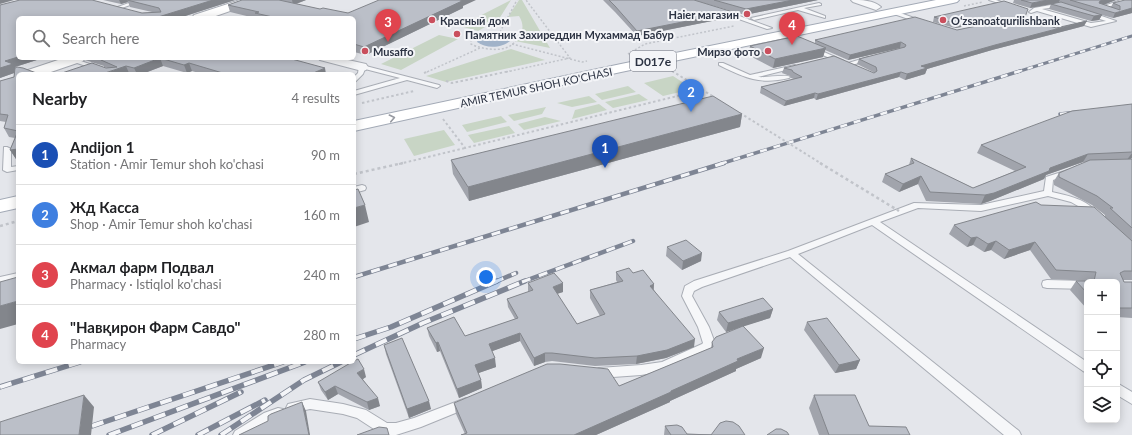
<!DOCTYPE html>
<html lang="en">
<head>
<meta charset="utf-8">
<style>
  body { margin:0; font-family:Lato,sans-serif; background:#f2f2f2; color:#202124 }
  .controls { position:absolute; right:12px; bottom:12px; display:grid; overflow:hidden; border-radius:6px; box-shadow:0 2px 10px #0003 }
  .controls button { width:36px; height:36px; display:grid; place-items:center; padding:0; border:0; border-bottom:1px solid #e0e0e0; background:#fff; color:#202124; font:20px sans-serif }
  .you { position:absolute; left:486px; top:277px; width:14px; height:14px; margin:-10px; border:3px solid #fff; border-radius:50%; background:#1a73e8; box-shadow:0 0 0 6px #1a73e833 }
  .badge { display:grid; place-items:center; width:26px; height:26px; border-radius:50%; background:#ea580c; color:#fff; font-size:13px; font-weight:700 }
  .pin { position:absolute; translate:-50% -33px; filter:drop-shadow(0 1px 2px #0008) }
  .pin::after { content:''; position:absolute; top:21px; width:14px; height:12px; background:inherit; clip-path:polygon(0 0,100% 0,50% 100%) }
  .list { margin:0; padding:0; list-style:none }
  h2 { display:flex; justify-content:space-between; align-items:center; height:52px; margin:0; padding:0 16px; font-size:17px }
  h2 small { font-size:13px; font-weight:400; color:#757577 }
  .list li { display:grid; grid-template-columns:26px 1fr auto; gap:12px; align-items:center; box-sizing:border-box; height:60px; padding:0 16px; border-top:1px solid #e0e0e0 }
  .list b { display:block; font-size:15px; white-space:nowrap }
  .list p { margin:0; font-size:13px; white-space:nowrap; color:#757577 }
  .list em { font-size:13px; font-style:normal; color:#757577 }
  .icon { flex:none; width:22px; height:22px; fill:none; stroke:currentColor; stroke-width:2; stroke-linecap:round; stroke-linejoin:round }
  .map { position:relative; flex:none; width:1132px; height:435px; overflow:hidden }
  .search { position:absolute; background:#fff; box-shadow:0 2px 10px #0003; left:16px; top:16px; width:340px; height:44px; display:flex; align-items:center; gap:10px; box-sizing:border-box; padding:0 14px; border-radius:6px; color:#757577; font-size:15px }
  .panel { position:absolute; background:#fff; box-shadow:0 2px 10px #0003; left:16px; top:72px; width:340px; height:292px; border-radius:6px }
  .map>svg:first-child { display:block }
  .green { fill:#c8d5c5 }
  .water { fill:#a1b3c9 }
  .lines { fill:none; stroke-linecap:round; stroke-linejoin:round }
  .lane-casing { stroke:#a9adb5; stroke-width:2 }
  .street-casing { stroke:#a9adb5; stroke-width:2 }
  .secondary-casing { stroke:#a9adb5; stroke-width:2 }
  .primary-casing { stroke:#a3aab6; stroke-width:2 }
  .path-far2 { stroke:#c1c4ca; stroke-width:1.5; stroke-dasharray:2 2; stroke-linecap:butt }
  .path-far1 { stroke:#c1c4ca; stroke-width:2; stroke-dasharray:2.5 2.5; stroke-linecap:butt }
  .path { stroke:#c1c4ca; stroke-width:2.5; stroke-dasharray:3 3; stroke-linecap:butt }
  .lane { fill:#f6f7f9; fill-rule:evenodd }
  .street { fill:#f6f7f9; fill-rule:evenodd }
  .secondary { fill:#fff; fill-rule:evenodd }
  .primary { fill:#fff; fill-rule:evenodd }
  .rail-far3-casing { stroke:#7e8594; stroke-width:3 }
  .rail-far2-casing { stroke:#7e8594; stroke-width:3.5 }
  .rail-far1-casing { stroke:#7e8594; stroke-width:4.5 }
  .rail-casing { stroke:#7e8594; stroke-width:5.5 }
  .rail-far3 { stroke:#f4f5f8; stroke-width:2; stroke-dasharray:5.5; stroke-linecap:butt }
  .rail-far2 { stroke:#f4f5f8; stroke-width:2.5; stroke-dasharray:7; stroke-linecap:butt }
  .rail-far1 { stroke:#f4f5f8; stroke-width:3; stroke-dasharray:9; stroke-linecap:butt }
  .rail { stroke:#f4f5f8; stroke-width:4; stroke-dasharray:12; stroke-linecap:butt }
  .path-bridge-far1 { stroke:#c1c4ca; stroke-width:2; stroke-dasharray:2.5 2.5; stroke-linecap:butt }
  .path-bridge { stroke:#c1c4ca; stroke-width:2.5; stroke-dasharray:3 3; stroke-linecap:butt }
  .wall { fill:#a1a4ac }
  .shaded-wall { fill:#83868c }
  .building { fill:#bbbfc8; stroke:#83868c }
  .oneway { stroke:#9699a1 }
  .poi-dot { fill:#ca4f5d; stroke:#f4f5f8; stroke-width:1.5 }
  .labels { text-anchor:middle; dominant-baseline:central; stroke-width:4; stroke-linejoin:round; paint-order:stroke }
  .far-poi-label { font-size:11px; font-weight:bold; fill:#2c3343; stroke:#f4f5f8; text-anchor:start }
  .far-street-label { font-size:11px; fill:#2c3343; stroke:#f4f5f8 }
  .shield { fill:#f4f5f8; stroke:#686d79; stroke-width:1 }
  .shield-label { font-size:12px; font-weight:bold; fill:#2c3343 }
</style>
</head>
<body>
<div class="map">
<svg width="1132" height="435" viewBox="0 0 1132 435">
  <rect width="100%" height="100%" fill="#e4e6eb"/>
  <path class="green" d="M511 0 499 19 478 31 460 26Z
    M519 0H522L550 48 515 41C523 33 525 26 519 16L508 17Z
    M439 35 458 39 401 70 381 64Z
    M511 49 545 60 446 82 426 76Z
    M673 76 693 89 663 96 644 83Z
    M628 86 636 92 602 100 595 94Z
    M639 94 648 100 613 108 605 102Z
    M589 96 597 102 572 107 557 103Z
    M599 104 607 110 572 119 575 110Z
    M546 107 542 114 514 121 508 115Z
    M501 116 507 122 467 132 462 125Z
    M545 117 561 121 524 130 518 124Z
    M509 126 515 133 474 143 468 135Z
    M444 130 455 145 414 156 404 139Z"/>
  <path class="water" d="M496 34 506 36 510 41C502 48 486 49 477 42L479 38Z"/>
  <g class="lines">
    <g class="lane-casing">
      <path id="lane" d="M137 0H144L119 9 115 8Z
        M989 0H996L1013 6 1011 7Z
        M1121 0H1125L1124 3 1104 8 1106 11H1102L1098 8Z
        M819 3 821 4V5L804 8 825 16V18L798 10 754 20 751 18Z
        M1056 4 1064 6 1042 9 1091 23 1106 21 1088 15V13L1090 12 1116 21 1091 27 1037 11 1031 13 1029 12 1034 8Z
        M719 10H723L772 28 767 29 719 12Z
        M891 11H895L925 22 920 23 891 13Z
        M811 48H815L844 61 839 62 811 50Z
        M868 57 871 59 870 60 848 66 845 64Z
        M71 59H75L119 74H110L71 61Z
        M719 63H723L750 75 795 65 798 67 758 77C766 78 785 74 790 77L789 78C760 85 745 78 719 65Z
        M362 65 439 85 440 86 437 88 407 80 354 95V91L400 78 365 69 363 74 354 83V77L358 73 359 67Z
        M4 147H7L11 149V167L18 166V170L7 172 3 170Z
        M1068 170H1071L1072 172 1071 174 1053 180 1052 192C1069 196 1087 199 1098 214L1097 216H1091L1085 210 1071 202 1048 196 981 211 918 208 880 222 1087 362V373L1083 371 872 225 798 254 1019 431 1021 435H1004L790 257 702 287 694 291 692 296 709 327 715 343 711 349 706 353 663 371 641 375 599 378 595 376 593 373 595 370 599 368 641 365 662 362 702 344 703 343 698 327 682 296 685 286 694 281 788 251 914 203 981 205 1044 191 1046 177Z
        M362 185 365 186 366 188 365 190 354 193V187Z
        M18 273V279L0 285V277Z
        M1047 280 1087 281 1089 282H1087V289L1047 288 1043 287 1042 284 1043 281Z
        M1117 383 1132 392V404L1117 395Z
        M466 398 470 399 472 403 470 407 421 427 396 435H385L380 433 357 418 343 414 310 409 292 413 288 412 286 408 288 404 310 399 343 404 366 410 387 423H396L414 418Z
        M278 408 283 409 284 413 283 417 251 435H233L235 431 264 413Z"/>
    </g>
    <g class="street-casing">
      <path id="street" d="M851 0C861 0 874 0 881 7L876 10 853 2Z
        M318 58H339L366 64 368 67 366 70 362 71 320 60Z"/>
    </g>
    <g class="secondary-casing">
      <path id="secondary" d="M240 0H258L256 2 210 18H192L194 15Z
        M64 58H85L83 61 45 74H22L25 71Z"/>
    </g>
    <g class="primary-casing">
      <path id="primary" d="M936 0H959L957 2 953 3 621 72 354 131V121L621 64Z
        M18 196V208L0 212V200Z"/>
    </g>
    <path class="path-far2" d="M964 6 983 2
      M486 32 507 33 516 39C511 54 482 50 471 44V38Z
      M500 32 517 0
      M512 44 582 62 587 61
      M628 54 645 44 734 26
      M671 70 674 72
      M427 72 480 48
      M506 72 570 58 526 0"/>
    <path class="path-far1" d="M672 71 714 97
      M424 73 429 71
      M446 81 452 83 510 71
      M362 103 414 91
      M443 119 465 148 702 90
      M399 164 465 148"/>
    <path class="path" d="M354 174 403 163
      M0 226 18 221"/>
    <use href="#lane" class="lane"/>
    <use href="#street" class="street"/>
    <use href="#secondary" class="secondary"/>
    <use href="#primary" class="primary"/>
    <g class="rail-far3-casing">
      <path id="rail-far3" d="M1017 72 1132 36"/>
    </g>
    <g class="rail-far2-casing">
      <path id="rail-far2" d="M1060 114 1078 112
        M720 164 1020 71"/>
    </g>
    <g class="rail-far1-casing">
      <path id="rail-far1" d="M354 277 724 163
        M495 282 516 273
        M522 282 633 241"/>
    </g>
    <g class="rail-casing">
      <path id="rail" d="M354 339 391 327 497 281
        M354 355 423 323 525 281
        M0 387 80 362
        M92 426 283 362
        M109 435 305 362
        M152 435 241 392
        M198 435 265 400
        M221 435 304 380 341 362"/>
    </g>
    <use href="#rail-far3" class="rail-far3"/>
    <use href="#rail-far2" class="rail-far2"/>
    <use href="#rail-far1" class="rail-far1"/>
    <use href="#rail" class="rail"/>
    <path class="path-bridge-far1" d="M740 113 822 164"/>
    <path class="path-bridge" d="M820 163 899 211"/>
  </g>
  <path class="wall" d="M103 0H235L179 18H18V58H43L15 67 18 74V159H16L10 150 15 138 9 137 4 128 6 122 0 121V81L14 77V73L0 78V5L142 13 152 12 130 7 128 2 121 4Z
    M242 0H306L296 4 320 9 348 13 463 6V8L366 55 354 52V18H255L230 12 228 5Z
    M603 0H818L745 15 697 1 733 12 732 17 637 36 615 12Z
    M1014 0H1116L1103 5 1111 7 1113 3 1132 0V13L1113 18 1102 15 1099 20 1091 21 1049 9 1051 4 1030 8 1013 3Z
    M934 17H1025L1026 19 1056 28 1084 26 992 50 927 69 925 74 905 80 899 77 816 100 814 98 784 106 760 93 761 87 794 79 791 78 790 76 782 73 784 68 875 73 857 64 859 59 901 48H900L848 60 825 50 823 57 773 68 748 55 750 46 815 43V40L957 30 987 24 986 23 955 28 933 22Z
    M84 58H288L326 74H202L192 71 187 73 163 66 142 74H132L104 67V66L85 60Z
    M1132 104V158L1130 159H1132V280H1123L1124 282H1132V318L1117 317V282H1087V309L1070 290 1076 281H1090L1051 279 1030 250 1004 259 991 250 984 252 973 245 967 247 949 234 954 225 1041 205 1105 217V215L1092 205 1054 185V181L1059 173 1088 162H1083L1046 175 1044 179 990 201 981 204 926 201 918 184 899 192 882 182 885 174 909 165 911 158 973 188 1015 171 977 153 981 145Z
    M742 114 740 127 469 201 453 174 451 160Z
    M667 247 701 261 682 270 666 256Z
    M616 272 633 273 654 284V290L694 347 666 358 636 364 595 366 552 361 545 362 534 366 520 341 492 351 496 367 478 373 481 380 482 388 459 398 440 351 437 352 429 336 427 328 465 336 515 319 508 307 507 299 528 292V283L563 292 557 294 577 324 600 316 590 298V290L617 282 616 280Z
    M773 309 770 318 743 326 761 358 736 369V371L670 401V402L596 435H461L465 434 456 414 454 403 619 386 711 348 712 342 741 327 726 332 717 320 719 312Z
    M807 322 860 360 856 369 835 373 804 330Z
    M384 345 431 409 409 418 386 354Z
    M366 377 363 379 380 406 369 410 338 394 328 400 321 390 318 382Z
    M814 395 869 426 910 435H819L809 408Z
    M665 426 687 434 745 435H664Z"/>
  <path class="shaded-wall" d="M0 0H14L0 4Z
    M119 0H133H127L128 2 121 4Z
    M213 0H235L179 18H155Z
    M292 0H306L293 5Z
    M460 0H476L463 6V8L366 55 364 47Z
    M793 0H818L745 15 746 9Z
    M1048 0H1060L1058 3 1030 8 1032 3Z
    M1104 0H1116L1098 7 1100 1Z
    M1132 8V13L1113 18 1115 13Z
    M733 12 732 17 637 36V31Z
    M1102 15 1099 20 1091 21 1094 16Z
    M988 18 986 23 955 28 957 24Z
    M1087 21 1084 26 992 50 927 69 925 74 905 80 907 74 921 66 995 45Z
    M901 42 900 48 848 60 850 55Z
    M826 48 823 57 773 68 775 59Z
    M18 57V58H43L15 67 17 72 0 78V68L5 61Z
    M160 58 163 66 142 74H137L134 68Z
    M189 63 192 71 187 73 184 65Z
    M126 66 129 73 127 74H102Z
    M325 68 326 74H311Z
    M901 72 899 77 816 100 818 94Z
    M815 93 814 98 784 106 786 101Z
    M742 114 740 127 469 201 468 187Z
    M18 149V159H16L10 150Z
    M1132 152V158L1126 161 1132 153Z
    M1088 154 1083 162 1046 175 1044 179 990 201 981 204 985 195 1050 168Z
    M921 176 918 184 899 192 903 184Z
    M365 205 369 222 354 227V208Z
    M977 237 973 245 967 247 971 238Z
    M996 241 991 250 984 252 988 244Z
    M1035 242 1030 250 1004 259 1009 250Z
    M702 253 701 261 682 270 683 261Z
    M563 283V292L553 295V287Z
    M654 284 653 292 650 286Z
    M18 301V324L0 329V306Z
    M773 309 770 318 726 332 728 323Z
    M520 333V341L490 352 489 344Z
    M695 339 694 347 666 358 636 364 637 356Z
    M438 342 440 351 437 352 436 343Z
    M764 348 761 358 736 369V371L670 401V402L596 435H574L671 391 737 359Z
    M545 353V362L534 366V358Z
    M495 358 496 367 476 374 475 365Z
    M860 360 856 369 835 373 839 365Z
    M364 369 366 377 360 381 357 373Z
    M481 380 482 388 459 398 457 389Z
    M335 386 338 394 328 400 325 392Z
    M84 395 94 407 91 435H79Z
    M378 398 380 406 369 410 367 402Z
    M429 401 431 409 409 418 407 409Z
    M302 402 306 411 310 435H309Z"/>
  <path class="building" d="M20 0H92L142 13 161 12 159 8 127 0H213L155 18H18V57L5 61 13 64 0 68V5Z
    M242 0H279L320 9 323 8 348 13 379 0H460L462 1 364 47 354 44V18H277L255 13 259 12 228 5Z
    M609 0H694L733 12 637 31 615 6Z
    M714 0H793L746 9Z
    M1021 0H1048L1032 3Z
    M1070 0H1104L1100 1 1099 3 1120 10V6L1113 3 1125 0H1132V8L1115 13Z
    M1004 1 1028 9 1025 17 1026 19 1056 28 1087 21 995 45 921 66 927 68 907 74 901 72 818 94 815 93 786 101 761 87 802 77 793 72 792 70 784 68 834 56 874 73 877 71 876 67 859 59 905 47 906 45 901 42 850 55 815 40 915 17 957 30 991 23 993 21 988 18 957 24 934 17Z
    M1061 2 1102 15 1094 16 1051 4Z
    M797 36 826 48 775 59 750 46Z
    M98 58H288L325 68 311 74H226L189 63 184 65 160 58 134 68 126 66 102 74H59L92 63 106 68 117 67 101 60 103 59Z
    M17 67 23 68 39 74H18V149L10 150 18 131 4 128 8 115 0 114V81L14 77 15 68Z
    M713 96 742 114 468 187 451 160Z
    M1132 104V152L1088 154 1050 168 1049 171 994 193 985 195 930 192 921 176 903 184 885 174 914 163 911 158 973 188 1026 167 981 145 1072 111Z
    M1132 159V228L1110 208H1113L1097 196 1059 177V173L1090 160Z
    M358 189 365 205 354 208V190Z
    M1036 202 1041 205 1094 207 1132 241V271H1124L1120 273 1124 282H1132V308H1117V282H1087V293L1076 281H1094L1096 272 1056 270 1035 242 1009 250 996 241 988 244 977 237 971 238 954 225Z
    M686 240 702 253 683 261 667 247Z
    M629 268 633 273 643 270 654 284 650 286 695 339 667 350 637 356 595 358 552 353H545L534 358 520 333 489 344 495 358 475 365 481 380 457 389 438 342 436 343 427 328 454 317 465 336 518 318 507 299 533 290 528 283 554 273 563 283 553 287 577 324 605 314 590 290 623 281 616 272Z
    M18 277V301L0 306V282Z
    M763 298 773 309 728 323 719 312Z
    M827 318 860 360 839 365 807 322Z
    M743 326 764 348 737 359 738 361 671 391V392L574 435H461L467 433 454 403 547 364H560L608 369 619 386 713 347 712 342 716 337Z
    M402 338 429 401 407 409 384 345Z
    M358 359 364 369 357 373 378 398 367 402 335 386 325 392 318 382 352 362H354V361Z
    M84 395 79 435H0V422Z
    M814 395H855L869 426 906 427 910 435H829Z
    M302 402 309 435H239L268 421V416L271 414Z
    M726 421 733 422 739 426 745 435H671L665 426 677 425 682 427 687 434 711 435 720 423Z
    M379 427 387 428 389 435H357Z
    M776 429H781L787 432 789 435H767Z"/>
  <defs><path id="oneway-chevron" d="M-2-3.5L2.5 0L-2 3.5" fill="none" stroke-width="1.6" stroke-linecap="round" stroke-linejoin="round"/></defs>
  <use class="oneway" href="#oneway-chevron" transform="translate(392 118) rotate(-12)"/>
  <g class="poi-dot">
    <circle cx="747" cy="14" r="4"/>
    <circle cx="432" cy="20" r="4"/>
    <circle cx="943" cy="20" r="4"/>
    <circle cx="457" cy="34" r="4"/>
    <circle cx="365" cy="51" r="4"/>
    <circle cx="768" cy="51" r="4"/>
  </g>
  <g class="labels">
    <g class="far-poi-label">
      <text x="739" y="14" text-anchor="end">Haier магазин</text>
      <text x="440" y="20">Красный дом</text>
      <text x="951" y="20">Oʻzsanoatqurilishbank</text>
      <text x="465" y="34">Памятник Захиреддин Мухаммад Бабур</text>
      <text x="373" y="51">Musaffo</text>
      <text x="760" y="51" text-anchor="end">Мирзо фото</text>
    </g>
    <g class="far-street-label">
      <text transform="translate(536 87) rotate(-12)">AMIR TEMUR SHOH KO'CHASI</text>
    </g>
    <rect class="shield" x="630" y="51" width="46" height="20" rx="3"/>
    <g class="shield-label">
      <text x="653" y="61">D017e</text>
    </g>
  </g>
</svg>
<div class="controls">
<button>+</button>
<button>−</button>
<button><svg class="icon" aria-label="locate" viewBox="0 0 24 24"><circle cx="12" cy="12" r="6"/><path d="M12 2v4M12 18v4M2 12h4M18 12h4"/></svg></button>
<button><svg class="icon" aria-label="layers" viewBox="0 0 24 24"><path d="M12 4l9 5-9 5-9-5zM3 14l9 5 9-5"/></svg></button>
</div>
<div class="you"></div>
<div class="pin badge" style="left:605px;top:168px;background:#1a4fb4">1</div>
<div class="pin badge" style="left:691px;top:112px;background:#3f7fe0">2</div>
<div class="pin badge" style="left:388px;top:42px;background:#e0444e">3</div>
<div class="pin badge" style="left:792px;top:45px;background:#e0444e">4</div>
<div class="search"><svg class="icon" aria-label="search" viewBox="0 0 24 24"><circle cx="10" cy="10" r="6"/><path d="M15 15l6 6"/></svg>Search here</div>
<section class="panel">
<h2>Nearby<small>4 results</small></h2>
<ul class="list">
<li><span class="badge" style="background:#1a4fb4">1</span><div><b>Andijon 1</b><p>Station · Amir Temur shoh ko'chasi</p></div><em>90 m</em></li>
<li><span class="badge" style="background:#3f7fe0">2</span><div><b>Жд Касса</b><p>Shop · Amir Temur shoh ko'chasi</p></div><em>160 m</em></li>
<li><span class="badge" style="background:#e0444e">3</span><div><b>Акмал фарм Подвал</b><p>Pharmacy · Istiqlol ko'chasi</p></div><em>240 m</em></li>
<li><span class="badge" style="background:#e0444e">4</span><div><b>&quot;Навқирон Фарм Савдо&quot;</b><p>Pharmacy</p></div><em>280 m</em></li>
</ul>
</section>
</div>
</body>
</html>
